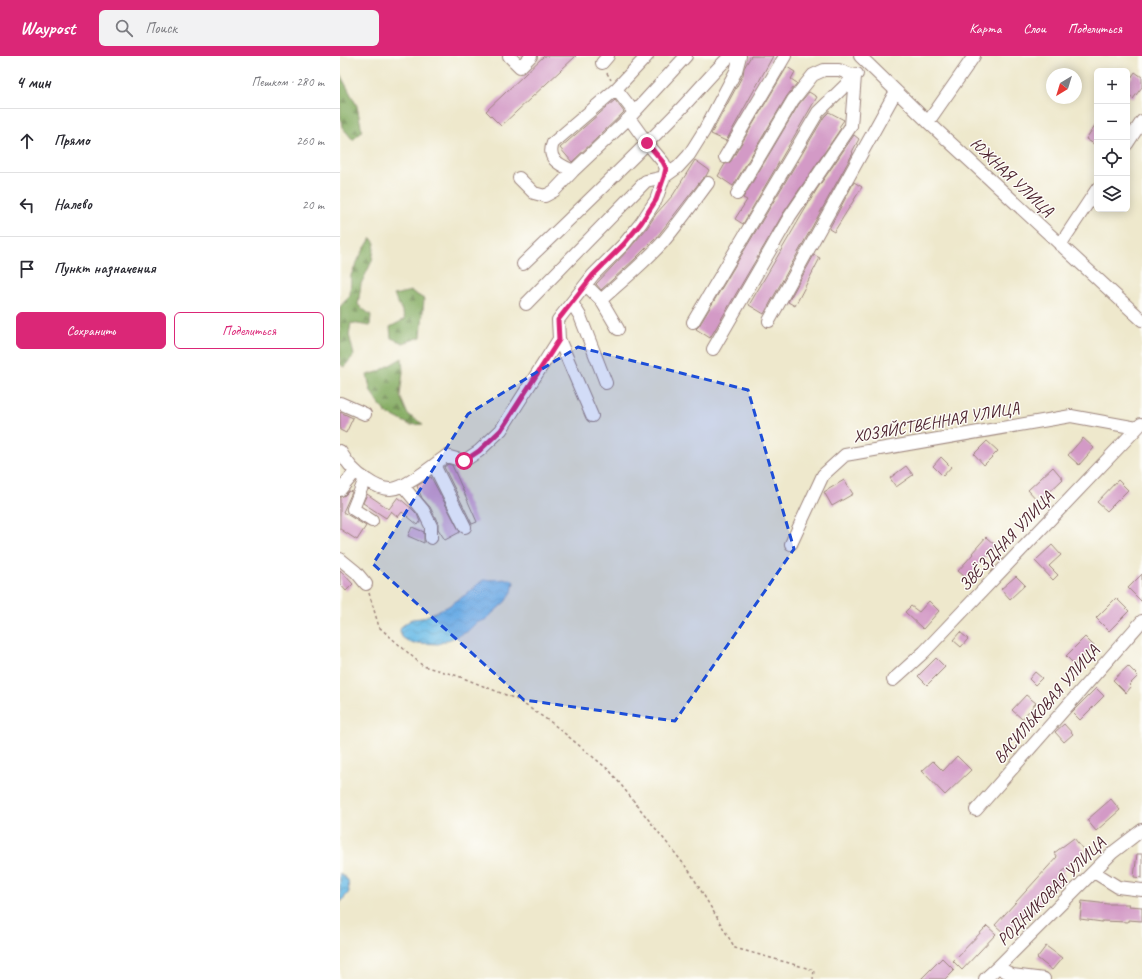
<!DOCTYPE html>
<html lang="ru">
<head>
<meta charset="utf-8">
<style>
  body { margin:0; font-family:Caveat,sans-serif; background:#f2f2f3; color:#2b2b33 }
  .controls { position:absolute; right:12px; top:12px; display:grid; overflow:hidden; border-radius:6px; box-shadow:0 2px 10px #0003 }
  .controls button { width:36px; height:36px; display:grid; place-items:center; padding:0; border:0; border-bottom:1px solid #e1e1e2; background:#fff; color:#2b2b33; font:20px sans-serif }
  .compass { position:absolute; left:706px; top:12px; width:36px; height:36px; border-radius:50%; background:#fff; box-shadow:0 2px 10px #0003; rotate:218deg }
  .stop { position:absolute; width:12px; height:12px; margin:-9px; border:3px solid #db2777; border-radius:50%; background:#fff }
  .stop.end { background:#db2777; border-color:#fff; box-shadow:0 1px 4px #0008 }
  .list { margin:0; padding:0; list-style:none }
  h2 { display:flex; justify-content:space-between; align-items:center; height:52px; margin:0; padding:0 16px; font-size:17px }
  h2 small { font-size:13px; font-weight:400; color:#7c7c81 }
  .list li { display:grid; grid-template-columns:26px 1fr auto; gap:12px; align-items:center; box-sizing:border-box; height:64px; padding:0 16px; border-top:1px solid #e1e1e2 }
  .list b { display:block; font-size:15px; white-space:nowrap }
  .list em { font-size:13px; font-style:normal; color:#7c7c81 }
  .actions { display:flex; gap:8px; padding:12px 16px }
  .actions a { flex:1; padding:9px 0; border:1px solid #db2777; border-radius:6px; text-align:center; font-size:14px; color:#db2777 }
  .actions .main { background:#db2777; color:#fff }
  .icon { flex:none; width:22px; height:22px; fill:none; stroke:currentColor; stroke-width:2; stroke-linecap:round; stroke-linejoin:round }
  .map { position:relative; flex:none; width:802px; height:923px; overflow:hidden }
  header { display:flex; align-items:center; gap:24px; box-sizing:border-box; height:56px; padding:0 20px; background:#db2777; color:#fff }
  header strong { font-size:19px }
  nav { display:flex; gap:22px; margin-inline-start:auto; font-size:14px }
  .search { width:280px; height:36px; background:#f2f2f3; display:flex; align-items:center; gap:10px; box-sizing:border-box; padding:0 14px; border-radius:6px; color:#7c7c81; font-size:15px }
  main { display:flex }
  aside { flex:1; background:#fff }
  .map>svg:first-child { display:block }
  .forest { fill:url(#forest-firs); stroke:#676646 }
  .water { fill:url(#water-waves); stroke:#5b6e89 }
  .building { fill:#d39ac6 }
  .lines { fill:none; stroke-linecap:round; stroke-linejoin:round }
  .minor-casing { stroke:#9c847c; stroke-width:14 }
  .path { stroke:#9c847c; stroke-width:1.5; stroke-dasharray:3 3; stroke-linecap:butt }
  .minor { stroke:#fff; stroke-width:12 }
  .route { stroke:#db2777; stroke-width:5 }
  .marked { fill:#1d4ed8; fill-opacity:0.2; stroke:#1d4ed8; stroke-width:3; stroke-dasharray:8 5; stroke-linejoin:round }
  .labels { text-anchor:middle; dominant-baseline:central; stroke-width:3; stroke-linejoin:round; paint-order:stroke }
  .street-label { font-size:17px; fill:#4a1f2b; stroke:#fdfcf7 }
</style>
</head>
<body>
<header>
<strong>Waypost</strong>
<div class="search"><svg class="icon" aria-label="search" viewBox="0 0 24 24"><circle cx="10" cy="10" r="6"/><path d="M15 15l6 6"/></svg>Поиск</div>
<nav><a>Карта</a><a>Слои</a><a>Поделиться</a></nav>
</header>
<main>
<aside>
<h2>4 мин<small>Пешком · 280 m</small></h2>
<ul class="list">
<li><svg class="icon" aria-label="ahead" viewBox="0 0 24 24"><path d="M12 20V5M6 11l6-6 6 6"/></svg><div><b>Прямо</b></div><em>260 m</em></li>
<li><svg class="icon" aria-label="left" viewBox="0 0 24 24"><path d="M17 20v-9H6M10 6l-5 5 5 5"/></svg><div><b>Налево</b></div><em>20 m</em></li>
<li><svg class="icon" aria-label="arrive" viewBox="0 0 24 24"><path d="M6 21V4h12l-3 4 3 4H6"/></svg><div><b>Пункт назначения</b></div></li>
</ul>
<div class="actions"><a class="main">Сохранить</a><a>Поделиться</a></div>
</aside>
<div class="map">
<svg width="802" height="923" viewBox="0 0 802 923">
  <defs>
    <pattern id="forest-firs" width="22" height="20" patternUnits="userSpaceOnUse"><rect width="22" height="20" fill="#84ac62"/><path d="M5 1l3.5 6h-7zM16 11l3.5 6h-7z" fill="#6e8b51"/></pattern>
    <pattern id="water-waves" width="16" height="10" patternUnits="userSpaceOnUse"><rect width="16" height="10" fill="#6cbce7"/><path d="M0 5q4-4 8 0t8 0" fill="none" stroke="#5b98bb"/></pattern>
  </defs>
  <rect width="100%" height="100%" fill="#fdfcf7"/>
  <filter id="ink" filterUnits="userSpaceOnUse"><feTurbulence type="fractalNoise" baseFrequency=".025" numOctaves="2"/><feDisplacementMap in="SourceGraphic" scale="8" xChannelSelector="R" yChannelSelector="G"/><feConvolveMatrix kernelMatrix="1 2 1 2 8 2 1 2 1" color-interpolation-filters="sRGB"/></filter>
  <filter id="wash" filterUnits="userSpaceOnUse"><feTurbulence type="fractalNoise" baseFrequency=".012" numOctaves="4" result="noise"/><feDisplacementMap in="SourceGraphic" scale="16" xChannelSelector="R" yChannelSelector="G"/><feGaussianBlur stdDeviation="0.9" result="paint"/><feColorMatrix in="noise" values="0 0 0 0 0 0 0 0 0 0 0 0 0 0 0 0 0 1.4 0 .05"/><feComposite in="paint" operator="in"/></filter>
  <g filter="url(#wash)">
    <rect width="100%" height="100%" fill="#eee8cc"/>
    <path class="forest" d="M0 18 17 50 22 75 13 84 2 71 0 56Z
      M31 182 35 187 32 205 21 228 18 249 31 259 30 270 11 267 9 279 14 299 4 311 0 308V251L10 239 11 219 20 200Z
      M71 235 84 243 81 281 63 287 51 282 50 271 65 263 61 253 54 239Z
      M62 302 63 316 60 340 68 359 83 368 70 369 45 356 31 336 27 319 38 316Z"/>
    <path class="water" d="M171 523 174 526 172 536 165 546 145 564 136 567 127 576 108 584 98 588 79 587 74 588 69 586 62 581 60 575 61 571 72 563 82 562 107 551 125 539 143 524Z
      M0 817 8 824 9 836 0 847Z"/>
    <g id="blocks">
      <path class="building" d="M204 0H236L161 70 146 55Z
        M411 0H433L386 85 371 78 403 19 404 12Z
        M447 11 455 16 451 23 457 27 447 40 393 130 378 120 385 108 389 107 391 105Z
        M795 16 802 21V31L793 43 787 38V28Z
        M469 36 477 41 403 168 395 163 407 144 403 142 459 48Z
        M275 44 284 56 232 106 220 92Z
        M489 56 504 64 499 71 501 72 444 156 370 282 356 273 359 270 484 61Z
        M757 66V90L746 83Z
        M514 79 519 83 512 96 513 97 424 258 409 249 477 133Z
        M355 104 369 114 366 120 362 123 317 181 295 203 261 234 256 228 289 193 307 172 316 158 333 139Z
        M514 126 522 131 494 176 489 173Z
        M474 199 480 202 455 250 448 246Z
        M0 356 13 362 6 377 0 374Z
        M743 382 754 392 739 409 728 399Z
        M647 385 658 395 644 409 634 398Z
        M601 401 611 411 603 420 593 410Z
        M108 408 112 409 137 466 132 468 104 411Z
        M566 410 573 419 556 431 550 422Z
        M713 411 723 423 699 446 688 434Z
        M91 421 120 476 105 484 98 473V467L90 451 82 442 77 430Z
        M504 424 513 438 492 450 484 436Z
        M778 424 788 434 767 455 757 446Z
        M9 435 12 436 3 456 26 470 17 484 0 473V441L5 439Z
        M27 438 49 453 58 441 72 453 77 458 80 466 78 469 62 456 58 461 51 455 46 462 23 447Z
        M72 471 84 476V487L68 480Z
        M646 481 656 490 635 512 639 515 630 525 618 515 633 498 632 497Z
        M712 489 721 499 709 510 718 519 713 524 695 505Z
        M0 514 13 528 6 535 0 528Z
        M802 518V546L788 532Z
        M676 520 685 529 670 543 661 533Z
        M776 542 789 555 769 575 756 562Z
        M589 545 599 555 583 573 565 556 571 550 579 556Z
        M620 576 628 583 621 591 613 584Z
        M745 581 754 590 735 609 726 600Z
        M596 602 605 611 587 629 578 620Z
        M788 610 798 620 789 629 791 631 786 637 773 624Z
        M695 616 702 622 695 629 689 623Z
        M756 632 764 640 740 664 732 656Z
        M686 639 696 647 682 663 672 654Z
        M724 668 733 678 724 686 715 676Z
        M617 700 631 714 605 739 582 715 593 705 603 715Z
        M771 743 780 754 756 775 747 764Z
        M734 782 746 797 722 816 725 820 702 845 703 846 688 863 683 859 666 879 655 869 717 801 714 797Z
        M797 798H802V822L794 821Z
        M742 845 768 848H789L788 850 802 851V865L788 864V866L762 865V866L740 863Z
        M647 870 656 878 622 914 613 905Z
        M706 890 722 902 712 914 697 902Z
        M602 902 614 914 605 923H581Z"/>
    </g>
  </g>
  <g filter="url(#ink)">
    <use href="#blocks" fill-opacity="0" stroke="#9c847c" stroke-width="1"/>
    <g class="lines">
      <g class="minor-casing">
        <path id="minor" d="M169 0 180 11 191 0
          M520 0 588 66 802 264
          M262 7 268 0
          M294 56 276 33 307 0
          M588 66 634 0
          M787 88 802 65
          M385 101 445 0
          M233 115C221 109 206 104 213 87L276 33
          M179 122 194 137 205 140 214 135 233 115 289 62 346 0
          M720 189 757 133
          M183 208C233 160 283 112 332 62 352 42 369 20 390 0
          M246 229 261 244 278 273
          M261 244C282 225 304 207 323 186 339 167 353 147 368 127
          M232 247 240 260 266 327
          M186 248 306 125 324 121 338 111 349 99 364 75 396 15 400 0
          M429 265 556 35
          M353 266 478 56 517 18
          M219 283 252 360
          M373 293 450 160 511 70 515 20 499 14H484L473 19 453 44 397 138
          M0 347 25 358
          M0 395C8 408 14 416 27 424 34 429 41 433 50 433 64 434 94 409 106 400L124 405 139 395 161 374 219 283 218 264 253 219 284 188 301 167 316 144 324 121 326 112 323 106 307 87 289 62
          M94 409 125 471
          M25 423 13 453 32 465
          M63 430 83 454 91 470V482
          M0 434 15 416
          M451 488 483 419 505 399 731 360 797 372
          M0 503 16 516 26 528
          M553 624 584 596 801 368
          M636 754 802 565
          M754 816 778 831 802 834
          M658 911 672 919 704 923
          M645 923 658 911 772 797 802 774"/>
      </g>
      <path class="path" d="M267 17 271 24
        M29 537 39 571 83 610 118 620 176 643 212 667 270 715 350 816 395 892 474 914 473 923"/>
      <use href="#minor" class="minor"/>
    </g>
  </g>
  <g class="lines" filter="url(#ink)">
    <path class="route" d="M124 405 139 395 161 374 219 284 218 264 253 219 284 188 301 167 316 144 324 121 326 112 323 106 307 87"/>
  </g>
  <path class="marked" d="M238 291 408 334 454 493 335 665 184 644 33 508 128 358Z"/>
  <g class="labels">
    <g class="street-label">
      <text transform="translate(672 121) rotate(43)">ЮЖНАЯ УЛИЦА</text>
      <text transform="translate(596 366) rotate(-10)">ХОЗЯЙСТВЕННАЯ УЛИЦА</text>
      <text transform="translate(666 485) rotate(-47)">ЗВЁЗДНАЯ УЛИЦА</text>
      <text transform="translate(706 648) rotate(-49)">ВАСИЛЬКОВАЯ УЛИЦА</text>
      <text transform="translate(711 835) rotate(-45)">РОДНИКОВАЯ УЛИЦА</text>
    </g>
  </g>
</svg>
<div class="controls">
<button>+</button>
<button>−</button>
<button><svg class="icon" aria-label="locate" viewBox="0 0 24 24"><circle cx="12" cy="12" r="6"/><path d="M12 2v4M12 18v4M2 12h4M18 12h4"/></svg></button>
<button><svg class="icon" aria-label="layers" viewBox="0 0 24 24"><path d="M12 4l9 5-9 5-9-5zM3 14l9 5 9-5"/></svg></button>
</div>
<svg class="compass" viewBox="-18 -18 36 36"><path d="M0-13l5 13h-10z" fill="#e53935"/><path d="M0 13l5-13h-10z" fill="#7c7c81"/></svg>
<div class="stop" style="left:124px;top:405px"></div>
<div class="stop end" style="left:307px;top:87px"></div>
</div>
</main>
</body>
</html>
